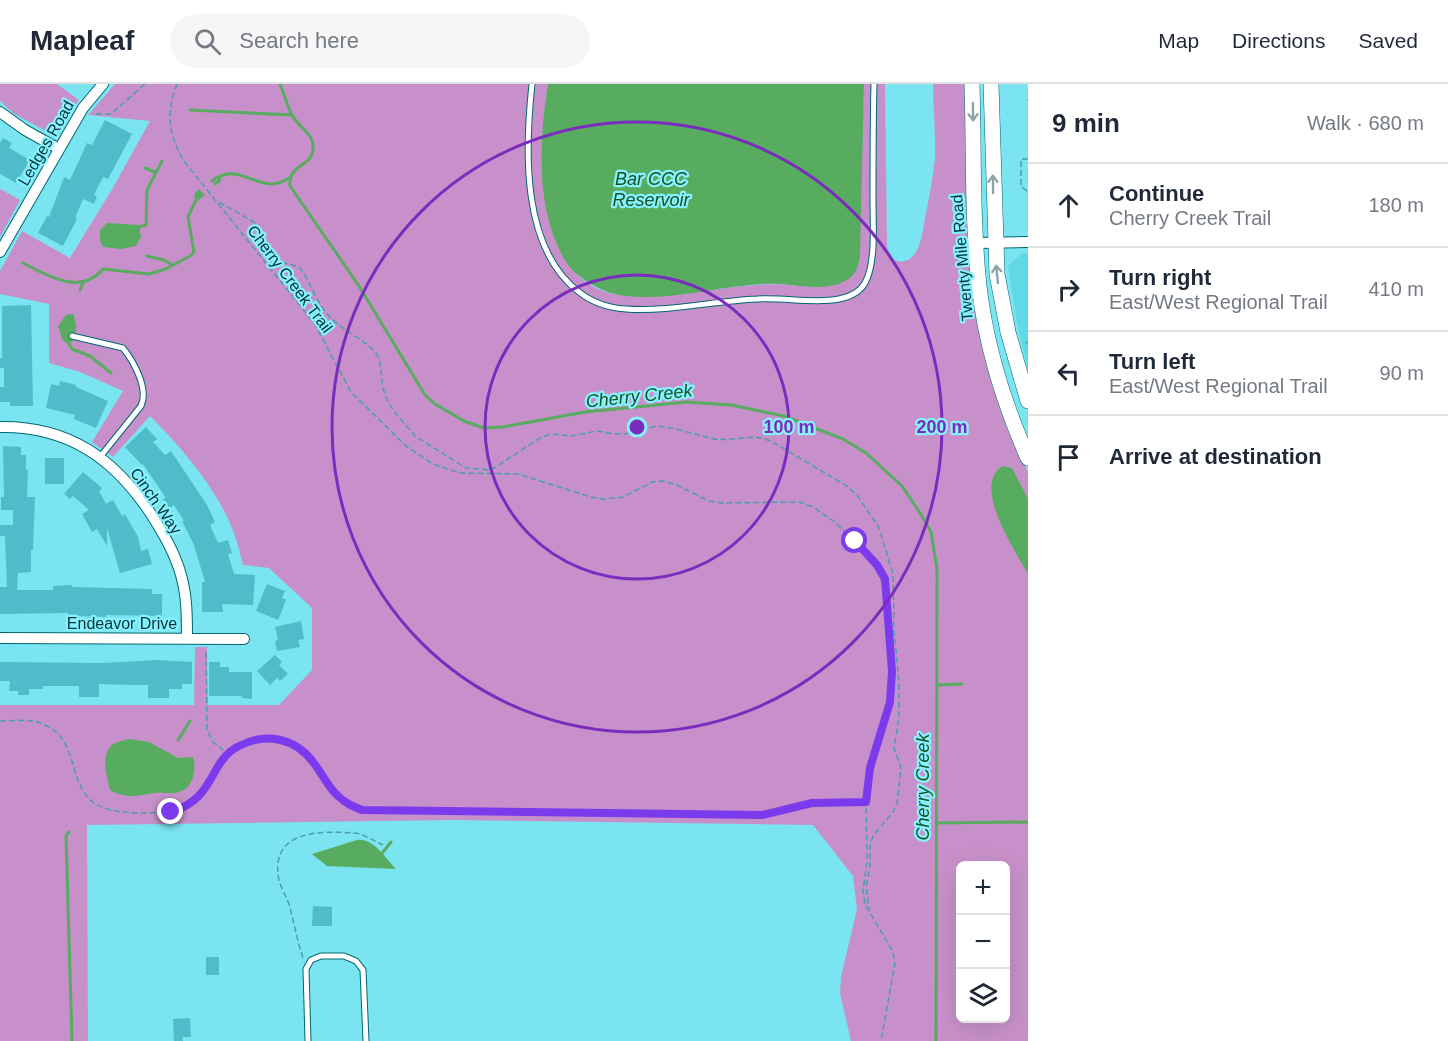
<!DOCTYPE html>
<html lang="en">
<head>
<meta charset="utf-8">
<style>
  body { margin:0; font-family:Arial,sans-serif; background:#f6f6f7; color:#1f2937 }
  .controls { position:absolute; right:18px; bottom:18px; display:grid; overflow:hidden; border-radius:9px; box-shadow:0 6px 24px #0002 }
  .controls button { width:54px; height:54px; display:grid; place-items:center; padding:0; border:0; border-bottom:2px solid #e0e1e3; background:#fff; color:#1f2937; font:30px sans-serif }
  .stop { position:absolute; width:18px; height:18px; margin:-14px; border:4px solid #7c3aed; border-radius:50%; background:#fff }
  .stop.end { background:#7c3aed; border-color:#fff; box-shadow:0 2px 6px #0008 }
  .list { margin:0; padding:0; list-style:none }
  h2 { display:flex; justify-content:space-between; align-items:center; height:78px; margin:0; padding:0 24px; font-size:26px }
  h2 small { font-size:20px; font-weight:400; color:#747a83 }
  .list li { display:grid; grid-template-columns:39px 1fr auto; gap:18px; align-items:center; box-sizing:border-box; height:84px; padding:0 24px; border-top:2px solid #e0e1e3 }
  .list b { display:block; font-size:22px; white-space:nowrap }
  .list p { margin:0; font-size:20px; white-space:nowrap; color:#747a83 }
  .list em { font-size:20px; font-style:normal; color:#747a83 }
  .icon { flex:none; width:33px; height:33px; fill:none; stroke:currentColor; stroke-width:2; stroke-linecap:round; stroke-linejoin:round }
  .map { position:relative; flex:none; width:1028px; height:957px; overflow:hidden }
  header { display:flex; align-items:center; gap:36px; box-sizing:border-box; height:84px; padding:0 30px; background:#fff; border-bottom:2px solid #e0e1e3 }
  header strong { font-size:28px }
  nav { display:flex; gap:33px; margin-inline-start:auto; font-size:21px }
  .search { width:420px; height:54px; background:#f6f6f7; display:flex; align-items:center; gap:15px; box-sizing:border-box; padding:0 21px; border-radius:33px; color:#747a83; font-size:22px }
  main { display:flex }
  aside { flex:1; background:#fff }
  .map>svg:first-child { display:block }
  .built { fill:#60d9e6 }
  .green { fill:#c890ca; fill-rule:evenodd }
  .water { fill:#58ac60 }
  .lines { fill:none; stroke-linecap:round; stroke-linejoin:round }
  .stream { stroke:#58ac60; stroke-width:3 }
  .building { fill:#4fbcc9 }
  .lane-casing { stroke:#016771; stroke-width:7 }
  .street-casing { stroke:#016771; stroke-width:12 }
  .secondary-casing { stroke:#016771; stroke-width:16 }
  .path { stroke:#4b9fa9; stroke-width:1.5; stroke-dasharray:6 3; stroke-linecap:butt }
  .lane { stroke:#fff; stroke-width:5 }
  .street { stroke:#fff; stroke-width:10 }
  .secondary { stroke:#fff; stroke-width:15 }
  .oneway { stroke:#8da4a6 }
  .route { stroke:#7c3aed; stroke-width:8 }
  .ring { fill:none; stroke:#7b2cbf; stroke-width:3 }
  .labels { text-anchor:middle; dominant-baseline:central; stroke-width:4.5; stroke-linejoin:round; paint-order:stroke }
  .street-label { font-size:16px; fill:#02353a; stroke:#87f1ff }
  .water-label { font-size:18px; font-style:italic; fill:#16511f; stroke:#87f1ff }
  .centre { fill:#7b2cbf; stroke:#87f1ff; stroke-width:3 }
  .ring-label { font-size:18px; text-anchor:middle; font-weight:bold; fill:#7b2cbf; stroke:#87f1ff; stroke-width:4.5; stroke-linejoin:round; paint-order:stroke }
</style>
</head>
<body>
<header>
<strong>Mapleaf</strong>
<div class="search"><svg class="icon" aria-label="search" viewBox="0 0 24 24"><circle cx="10" cy="10" r="6"/><path d="M15 15l6 6"/></svg>Search here</div>
<nav><a>Map</a><a>Directions</a><a>Saved</a></nav>
</header>
<main>
<div class="map">
<svg width="1028" height="957" viewBox="0 0 1028 957">
  <rect width="100%" height="100%" fill="#7ae4f1"/>
  <path class="built" d="M1022 169H1028V286L1017 239 1008 182Z"/>
  <path class="green" d="M0 0H57L79 16 60 46 51 50 13 29 0 17Z
    M115 0H548C538 65 531 199 620 211 660 216 703 206 743 202 755 201 767 200 780 200 797 201 817 206 834 200 843 197 852 186 859 180L864 0H885L887 163 891 175C919 187 922 151 925 134 929 114 933 94 935 74 936 50 933 25 933 0H966L969 144 1017 362 1028 388V957H851L840 909 841 893 857 825 853 792 813 741 453 736 87 741 88 957H0V621H194L195 563H207L208 621H279L312 586V524L269 484 243 481C240 470 238 459 234 449 218 406 182 364 150 332L113 373 92 358 123 307 80 288 49 279V220L0 210V187L22 147 70 174 114 102 150 37 88 31ZM960 782H1006V934H960Z
    M0 105 20 116 0 153Z"/>
  <path class="water" d="M548 0H864L860 171C859 181 856 192 845 197 827 207 802 202 782 200 730 197 671 220 619 211 602 208 575 193 566 178 535 127 539 56 548 0Z
    M107 139 139 141 141 153 136 162 121 165 103 163 100 157V146Z
    M73 230C77 239 77 250 72 258L66 259 62 255 58 242 66 231Z
    M1003 382 1012 384 1028 415V490C1016 468 970 400 1003 382Z
    M130 655 149 658 178 674 193 673C197 685 193 705 179 708 171 711 163 708 156 709 137 711 129 716 110 706 107 693 99 668 115 659 119 657 125 656 130 655Z
    M357 756C374 754 385 774 396 785L327 782 312 770Z"/>
  <g class="lines">
    <path class="stream" d="M280 0C284 10 287 21 292 31 298 43 315 50 313 65 312 83 288 80 290 102L359 202 425 311 435 320 464 337 484 344 503 343 585 328 687 318 731 321 784 332 843 355 866 369 902 402 922 432 931 448 937 485 936 957
      M190 26 292 31
      M145 84 155 88
      M212 97C239 74 260 114 289 94
      M215 100 219 97 220 93
      M196 113 199 114 203 111
      M196 113 201 109
      M136 144 146 141 147 106 162 77
      M147 172 164 176 172 181
      M23 179C48 192 81 212 103 185L149 190 166 185 190 172 194 168 188 133 196 116V110L199 107
      M80 206 83 198
      M68 258 72 265 90 272 111 289
      M937 601 962 600
      M178 656 190 637
      M937 739 1028 738
      M69 748 66 752 72 957
      M379 773 391 758"/>
  </g>
  <path class="building" d="M105 36 132 50 108 95 103 93 94 111 97 113 94 120 83 115 75 134 77 135 63 162 38 149 47 132 49 133 64 93 70 96 87 59 92 61Z
    M3 54 12 59 9 64 30 76 16 99 0 90V59Z
    M31 221 33 322H10V318H0V303H4V284H0V274H2V222Z
    M60 297 76 301V303L108 317 96 344 74 335 75 331 46 324 51 300 59 302Z
    M146 343 157 355 153 358 165 371 171 367 207 421 215 438 210 441 218 459 228 456 232 469 228 470 234 490 255 491 253 521 222 520 223 528H202V498H205L194 461 182 437H184L174 421 169 424 163 415 166 414 143 380 142 381 125 363Z
    M3 362 21 363V371H26V386H28L27 413H35L33 466H31V488L18 489 17 506H53V502L72 501V503L152 505V510H162V532L106 531V533L78 532V535H68V529L0 530V503H7L5 452H0V441H13V426H1V413H4Z
    M45 374H64V400H45Z
    M83 388 102 404 99 407 106 420 113 416 122 432 125 430 138 453 141 467 148 465 152 480 120 489 107 444V462L97 445 92 448 82 430 89 426 73 412 70 415 64 410Z
    M267 500 285 507 282 514 286 516 278 536 256 527Z
    M301 537 304 555 298 556 300 563 277 567 275 557 278 556 275 543Z
    M275 571 282 578 279 581 288 590 280 597 277 594 270 601 257 587Z
    M157 576 192 578V600H182V605H169V614H148V601H132L99 600V613H79V602H43V605H29V611H18V607H9L10 597H0V578L103 579Z
    M209 578H220V583H229V588H252V615L242 614V612H209Z
    M313 822 332 823V842H312Z
    M206 873H219V891H206Z
    M190 934 191 953H182L183 957H174L173 935Z"/>
  <g class="lines">
    <g class="lane-casing">
      <path id="lane" d="M532 0C525 65 521 164 579 208 593 219 609 224 626 225 669 228 713 217 757 215 782 213 815 220 839 215 849 213 860 208 865 199 876 179 873 141 873 118 873 79 873 39 874 0
        M72 252 123 264C134 278 149 305 141 322L100 373
        M308 957 306 885 311 876 321 872H344L356 877 363 886 366 957"/>
    </g>
    <g class="street-casing">
      <path id="street" d="M0 28 25 46 59 65
        M976 159 1028 158
        M0 168 83 24 103 0
        M0 343C68 342 114 374 151 430 163 449 175 469 181 491 187 512 187 533 187 555
        M0 554 244 555"/>
    </g>
    <g class="secondary-casing">
      <path id="secondary" d="M972 0C974 67 972 135 979 202 986 261 1004 320 1028 374
        M991 0 997 190 1008 248 1028 317"/>
    </g>
    <path class="path" d="M177 0C166 29 168 48 183 76L314 239 351 308 406 362 433 380 460 389 518 390 591 413 603 415 623 413 652 398 662 397 677 401 709 417 722 419 800 418 813 423 835 438 877 481 887 500 888 541 892 602 890 618 869 691 866 718 867 777 863 807 865 820 893 868 895 879 881 957
      M1027 16H1028
      M96 30H111L145 0
      M1028 75H1021V102L1028 108
      M219 118 254 138 275 175C283 181 293 179 301 185 311 200 317 220 330 233 342 246 369 258 377 271 383 282 380 295 384 307 390 328 403 336 415 352L466 384 491 386 540 354 551 350 572 352 597 347 615 350H625L657 342 676 345 718 356 756 353 771 357 847 402 857 411 879 444 893 490 894 545 899 599V633L894 664 901 684 897 720 893 728 873 752 870 760V782L866 803 869 824
      M1026 259 1028 258
      M206 568 207 646 213 658 227 669
      M0 637C14 637 32 634 45 641 85 659 62 715 111 726 132 731 173 731 191 719 221 700 214 663 259 656 268 655 277 653 286 657 311 665 319 691 335 709 342 718 351 722 362 726L762 731 812 719 864 718
      M303 874C297 856 294 838 289 820 285 810 279 801 278 790 273 745 324 747 354 749L361 750 383 761"/>
    <use href="#lane" class="lane"/>
    <use href="#street" class="street"/>
    <use href="#secondary" class="secondary"/>
  </g>
  <defs><path id="oneway-shaft" d="M-6 0H5M1.5-3L5.5 0L1.5 3" fill="none" stroke-width="1.6" stroke-linecap="round" stroke-linejoin="round" transform="scale(1.5)"/></defs>
  <g class="oneway">
    <use href="#oneway-shaft" transform="translate(973 28) rotate(89)"/>
    <use href="#oneway-shaft" transform="translate(993 100) rotate(-91)"/>
    <use href="#oneway-shaft" transform="translate(997 190) rotate(-96)"/>
  </g>
  <g class="lines">
    <path class="route" d="M171 728C217 714 208 677 239 662 266 648 295 654 313 678 322 689 327 702 338 712 345 719 352 722 362 726L762 731 812 719 866 718 870 684 890 618 892 587 885 495 877 481 855 457"/>
  </g>
  <g class="ring">
    <circle cx="637" cy="343" r="152"/>
    <circle cx="637" cy="343" r="305"/>
  </g>
  <g class="labels">
    <g class="street-label">
      <text transform="translate(46 59) rotate(-60)">Ledges Road</text>
      <text transform="translate(962 174) rotate(-95)">Twenty Mile Road</text>
      <text transform="translate(290 195) rotate(53)">Cherry Creek Trail</text>
      <text transform="translate(156 417) rotate(55)">Cinch Way</text>
      <text x="122" y="539">Endeavor Drive</text>
    </g>
    <g class="water-label">
      <text x="651" y="95">Bar CCC<tspan x="651" dy="21">Reservoir</tspan></text>
      <text transform="translate(639 312) rotate(-6)">Cherry Creek</text>
      <text transform="translate(923 703) rotate(-90)">Cherry Creek</text>
    </g>
  </g>
  <circle cx="637" cy="343" r="9" class="centre"/>
  <g class="ring-label">
    <text x="789" y="349">100 m</text>
    <text x="942" y="349">200 m</text>
  </g>
</svg>
<div class="controls">
<button>+</button>
<button>−</button>
<button><svg class="icon" aria-label="layers" viewBox="0 0 24 24"><path d="M12 4l9 5-9 5-9-5zM3 14l9 5 9-5"/></svg></button>
</div>
<div class="stop" style="left:855px;top:457px"></div>
<div class="stop end" style="left:171px;top:728px"></div>
</div>
<aside>
<h2>9 min<small>Walk · 680 m</small></h2>
<ul class="list">
<li><svg class="icon" aria-label="ahead" viewBox="0 0 24 24"><path d="M12 20V5M6 11l6-6 6 6"/></svg><div><b>Continue</b><p>Cherry Creek Trail</p></div><em>180 m</em></li>
<li><svg class="icon" aria-label="right" viewBox="0 0 24 24"><path d="M7 20v-9h11M14 6l5 5-5 5"/></svg><div><b>Turn right</b><p>East/West Regional Trail</p></div><em>410 m</em></li>
<li><svg class="icon" aria-label="left" viewBox="0 0 24 24"><path d="M17 20v-9H6M10 6l-5 5 5 5"/></svg><div><b>Turn left</b><p>East/West Regional Trail</p></div><em>90 m</em></li>
<li><svg class="icon" aria-label="arrive" viewBox="0 0 24 24"><path d="M6 21V4h12l-3 4 3 4H6"/></svg><div><b>Arrive at destination</b></div></li>
</ul>
</aside>
</main>
</body>
</html>
